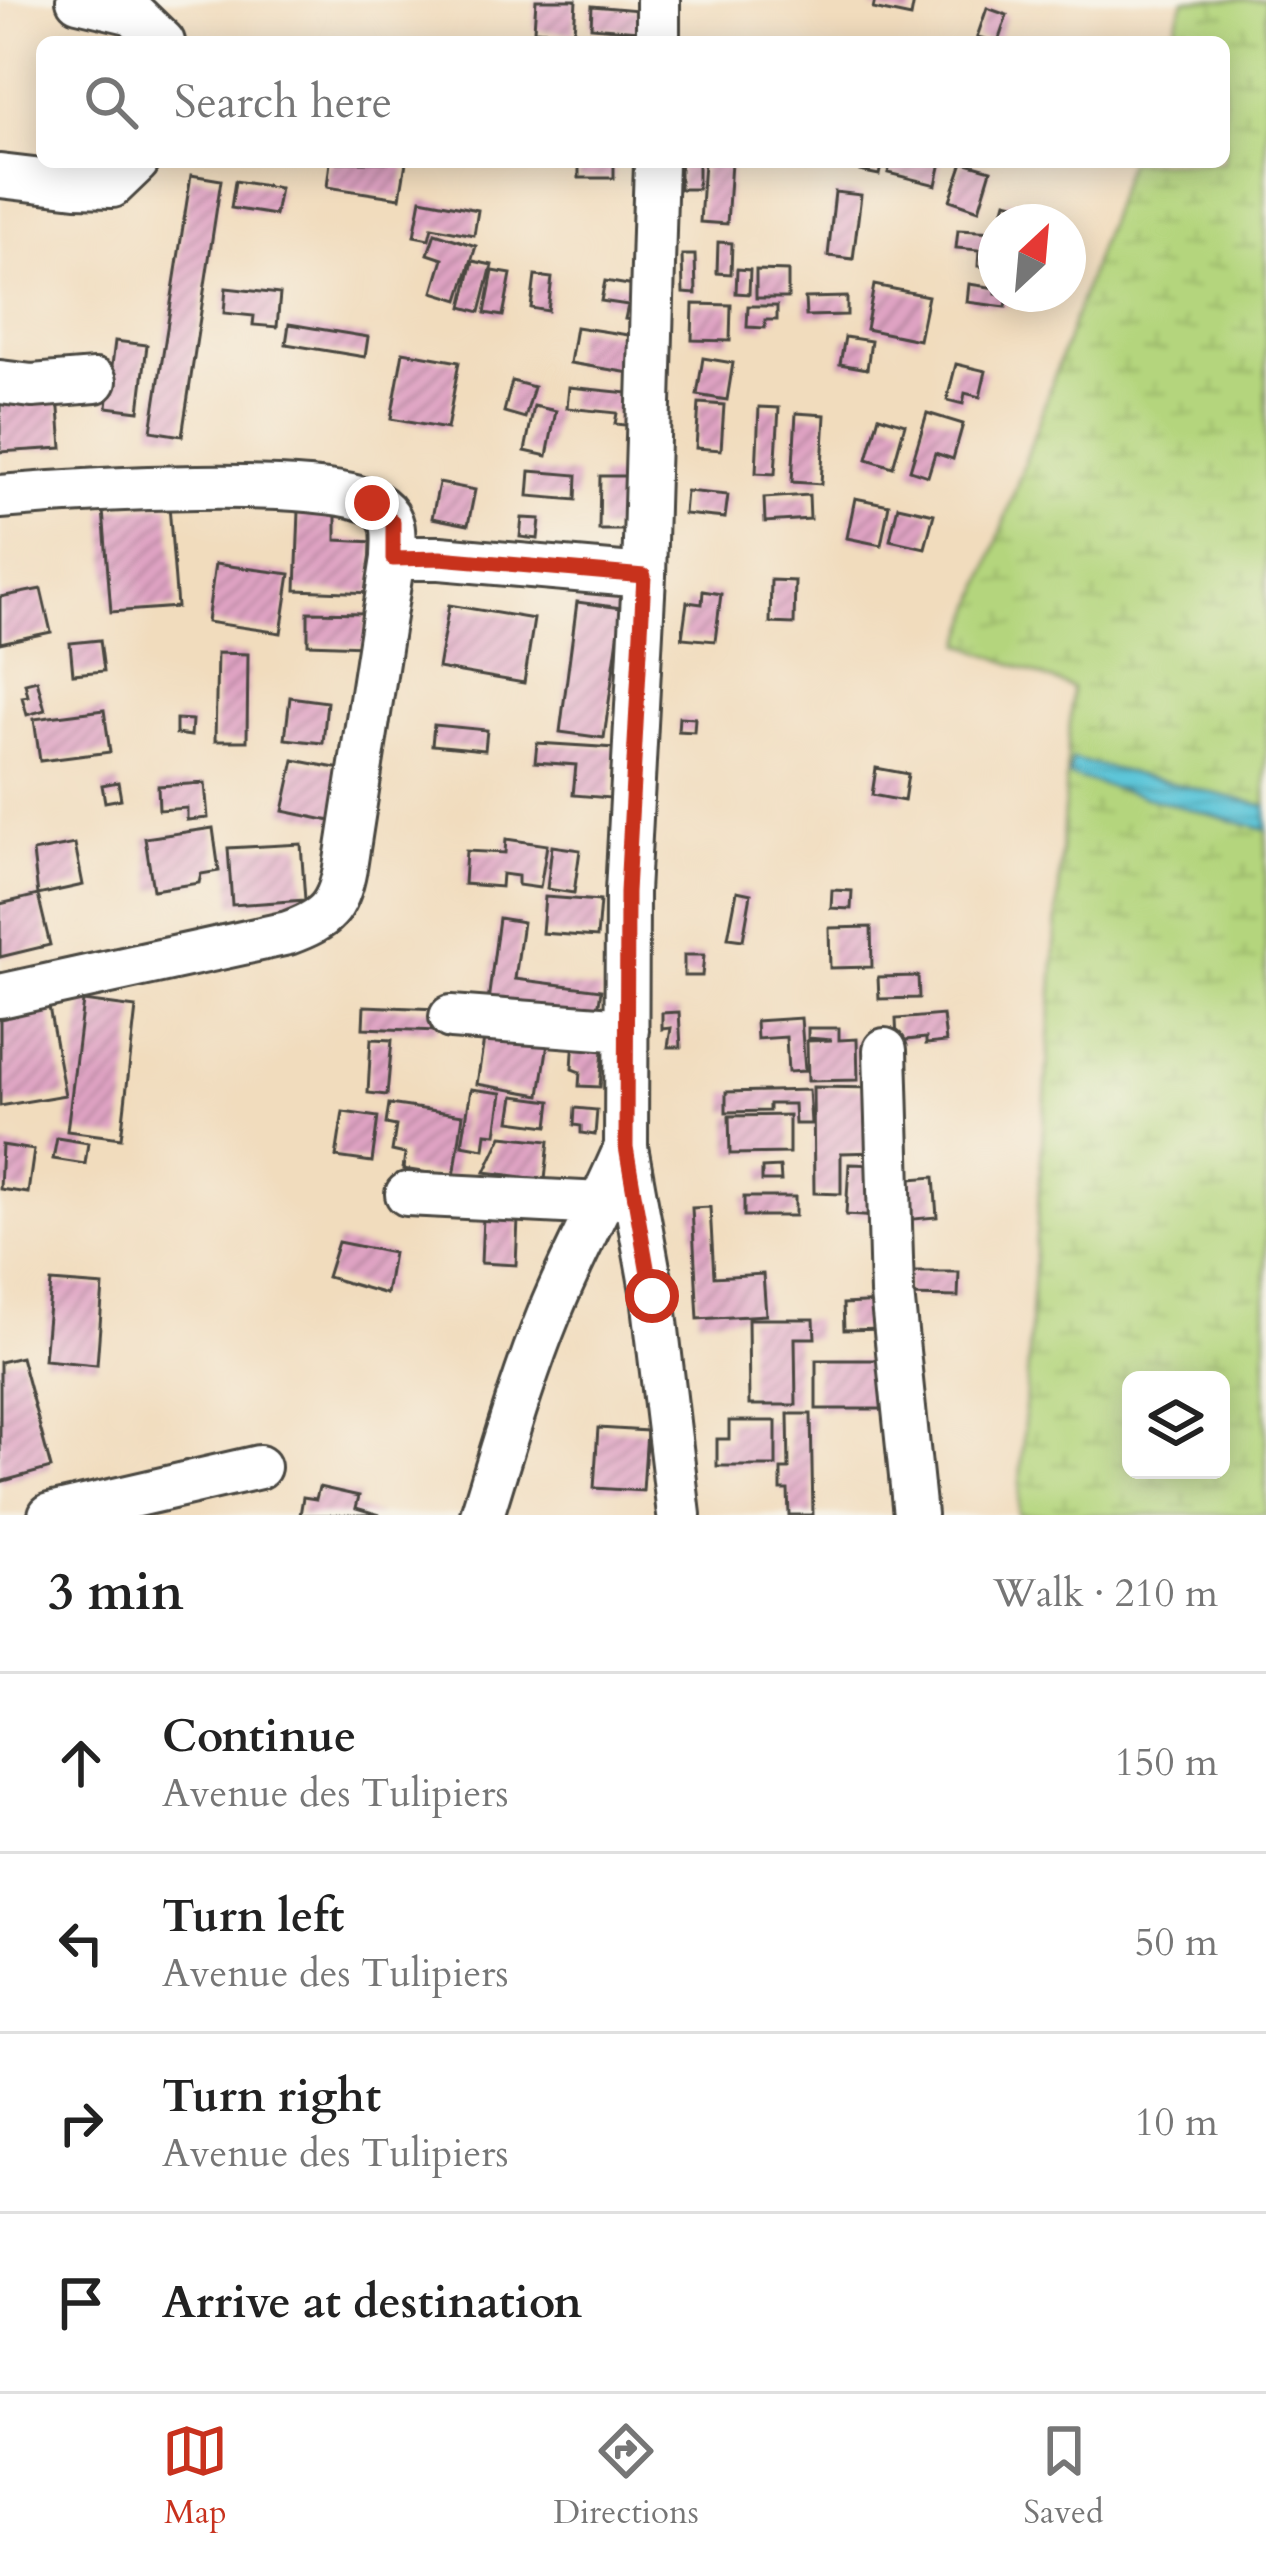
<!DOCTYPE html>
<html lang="en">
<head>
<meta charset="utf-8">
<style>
  body { margin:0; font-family:Cardo,serif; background:#f2f2f2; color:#222 }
  .controls { position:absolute; right:36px; bottom:36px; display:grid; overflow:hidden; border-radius:18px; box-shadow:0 6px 30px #0003 }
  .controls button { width:108px; height:108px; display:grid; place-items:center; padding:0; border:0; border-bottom:3px solid #e0e0e0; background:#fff; color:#222; font:60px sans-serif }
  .compass { position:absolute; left:978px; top:204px; width:108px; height:108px; border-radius:50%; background:#fff; box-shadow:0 6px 30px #0003; rotate:26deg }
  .stop { position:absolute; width:36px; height:36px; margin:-27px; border:9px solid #c8321e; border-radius:50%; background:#fff }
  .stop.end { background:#c8321e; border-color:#fff; box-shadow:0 3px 12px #0008 }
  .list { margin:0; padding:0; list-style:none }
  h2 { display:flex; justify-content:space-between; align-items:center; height:156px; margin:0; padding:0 48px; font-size:51px }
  h2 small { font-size:39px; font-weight:400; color:#767676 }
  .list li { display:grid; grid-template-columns:78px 1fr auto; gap:36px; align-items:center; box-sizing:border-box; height:180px; padding:0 48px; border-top:3px solid #e0e0e0 }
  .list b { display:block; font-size:45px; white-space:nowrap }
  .list p { margin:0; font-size:39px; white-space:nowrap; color:#767676 }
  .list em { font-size:39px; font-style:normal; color:#767676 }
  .icon { flex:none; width:66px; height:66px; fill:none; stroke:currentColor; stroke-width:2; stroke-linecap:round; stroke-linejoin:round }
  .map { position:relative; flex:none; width:1266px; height:1515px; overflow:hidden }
  .search { position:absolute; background:#fff; box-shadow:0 6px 30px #0003; left:36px; right:36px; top:36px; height:132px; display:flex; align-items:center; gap:30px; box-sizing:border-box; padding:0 42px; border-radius:18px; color:#767676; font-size:45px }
  .sheet { height:876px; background:#fff }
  nav { display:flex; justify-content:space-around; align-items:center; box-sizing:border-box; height:168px; border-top:3px solid #e0e0e0; background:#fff; font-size:33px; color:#767676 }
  nav a { display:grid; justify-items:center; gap:6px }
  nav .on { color:#c8321e }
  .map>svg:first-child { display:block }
  .wetland { fill:url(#wetland-marsh); stroke:#708054; stroke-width:3; fill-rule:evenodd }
  .water { fill:url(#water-rules); stroke:#447882; stroke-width:3 }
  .building { fill:url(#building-hatch) }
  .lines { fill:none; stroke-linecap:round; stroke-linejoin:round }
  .minor-casing { stroke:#494641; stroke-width:48 }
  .minor { stroke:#fff; stroke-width:42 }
  .route { stroke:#c8321e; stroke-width:15 }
</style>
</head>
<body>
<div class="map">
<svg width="1266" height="1515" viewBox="0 0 1266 1515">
  <defs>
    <pattern id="wetland-marsh" width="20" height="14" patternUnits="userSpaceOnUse" patternTransform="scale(3)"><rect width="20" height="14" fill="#b4d57d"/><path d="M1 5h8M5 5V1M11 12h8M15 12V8" fill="none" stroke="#9bb76c"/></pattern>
    <pattern id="water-rules" width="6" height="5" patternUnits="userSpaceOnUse" patternTransform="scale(3)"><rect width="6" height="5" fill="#5dc6d9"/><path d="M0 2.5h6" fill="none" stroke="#51aaba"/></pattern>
    <pattern id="building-hatch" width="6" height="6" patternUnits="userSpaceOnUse" patternTransform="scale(3)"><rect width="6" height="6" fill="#dfa3c3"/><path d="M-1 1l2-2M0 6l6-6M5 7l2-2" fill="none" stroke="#b5859f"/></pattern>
  </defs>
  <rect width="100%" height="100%" fill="#f7f3e8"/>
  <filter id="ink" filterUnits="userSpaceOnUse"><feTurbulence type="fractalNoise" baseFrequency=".00833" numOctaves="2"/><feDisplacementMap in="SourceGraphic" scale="24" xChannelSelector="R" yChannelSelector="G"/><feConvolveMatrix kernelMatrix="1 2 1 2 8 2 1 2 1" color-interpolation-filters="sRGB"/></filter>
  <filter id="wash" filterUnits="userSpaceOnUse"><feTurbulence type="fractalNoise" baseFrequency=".004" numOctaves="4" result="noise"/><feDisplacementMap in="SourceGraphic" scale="48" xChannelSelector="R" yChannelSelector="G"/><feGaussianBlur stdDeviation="2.7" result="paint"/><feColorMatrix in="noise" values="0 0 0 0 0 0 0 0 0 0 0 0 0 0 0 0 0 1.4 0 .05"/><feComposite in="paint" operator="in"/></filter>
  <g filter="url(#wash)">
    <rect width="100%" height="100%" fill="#f1dcbd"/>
    <path class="wetland" d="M1184 0H1266V806L1072 760 1069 775 1266 830V1515H1018L1072 688 962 644 1128 162H1224V42H1170ZM1131 1380H1221V1470H1131Z"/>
    <path class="water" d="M1072 759 1266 806V830L1069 776Z"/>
    <g id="blocks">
      <path class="building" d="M536 0H576L574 33 534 30Z
        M875 0 914 1 911 17 873 9Z
        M592 6 639 10 638 31 591 27Z
        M987 8 1007 15 998 42 977 37Z
        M330 162H406L400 198 327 187Z
        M579 162H614V178H579Z
        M680 162H698V189H680Z
        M704 162H731L727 224 700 222Z
        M862 162H882L879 175 860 171Z
        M891 162H941L936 185 888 173Z
        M963 162 991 170 979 210 950 200Z
        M191 175 221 180 182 436 151 431Z
        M235 181 280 188 275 215 231 208Z
        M835 192 861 195 853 259 828 256Z
        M421 199 478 210 474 235 432 227 429 239 414 236Z
        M1006 201 1032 207 1029 222 1002 216Z
        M958 230 996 232V267L978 266 979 250 956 248Z
        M435 233 476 246 459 300 433 292 443 259 428 254Z
        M718 242 732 243 731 274 717 273Z
        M682 255H695L696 294 683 293Z
        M473 261 492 265 480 312 462 307Z
        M737 269 750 270 749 294 736 293Z
        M756 270 788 271V298H756Z
        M493 271 511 274 503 316 485 313Z
        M535 276 552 278 548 311 531 308Z
        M605 281 646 288 641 322 625 319 628 305 601 301Z
        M969 284 996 288V294H1008L1006 307 967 302Z
        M874 285 928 296 919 340 866 329Z
        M226 288 280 294 277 327 253 325 254 316 224 313Z
        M847 297V315L806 316 805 298Z
        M693 304 731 305 730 341 692 340Z
        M748 306H777V320H765V328L747 327Z
        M289 324 368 337 365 357 286 344Z
        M576 327 648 338 642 375 570 363Z
        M845 337 871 341 867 369 840 364Z
        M115 341 147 345 139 411 107 407Z
        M403 352 459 362 447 429 391 419Z
        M703 358 733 363 727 400 697 395Z
        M956 364 986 371 980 397 965 393 963 404 947 400Z
        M512 381 534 387 525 418 504 412Z
        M569 387 638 394 635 426 615 424 617 413 567 408Z
        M58 396 62 448 0 452V400Z
        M699 403 724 405 721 450 696 448Z
        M534 406 556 411 547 456 525 451Z
        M759 407 779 408 775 474 756 473Z
        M796 413 825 415 821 484 792 482Z
        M927 413 963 424 953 459 935 453 928 476 910 470Z
        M879 416 905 424 893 467 867 459Z
        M530 471 577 475 576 500 528 496Z
        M600 476H639L626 530H599Z
        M439 483 475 490 468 525 432 518Z
        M686 491 728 495 725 518 684 514Z
        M809 495 810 519 765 522 764 498Z
        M855 498 889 505 881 545 847 538Z
        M169 505 177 607 111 612 103 510Z
        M898 506 934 514 925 548 890 540Z
        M299 511 336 512V540L374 542 372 593 296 590Z
        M522 518 540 519 538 539 520 537Z
        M215 564 290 574 281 633 207 622Z
        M771 580 795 581 794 624 770 623Z
        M41 589 51 632 0 643V597Z
        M703 591 721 594 715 641 682 638 687 602 702 604Z
        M577 602 622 608 604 738 560 732Z
        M449 605 534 619 524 683 438 668Z
        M308 612 366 613 365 646 308 644Z
        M100 640 104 671 73 674 70 643Z
        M217 653 248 654 247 741H215Z
        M37 680 45 710 27 715 22 697 28 696 25 683Z
        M290 697 327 702 323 743 285 739Z
        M104 710 110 752 40 761 34 719Z
        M679 717 695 718 694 732 678 731Z
        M176 719 192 720 191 736 176 734Z
        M434 725 487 730 485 750 432 745Z
        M537 743 615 748 610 798 573 795 576 765 535 762Z
        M294 760 351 771 340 823 283 811Z
        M876 768 908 774 904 801 872 795Z
        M118 782 121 799 105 802 102 785Z
        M205 783 208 818 187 820V808L159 810 158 786Z
        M213 828 219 871 201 874 199 883 153 890 145 838Z
        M506 839 547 845 540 888 518 885V876L502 874 501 887 464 884 466 851 505 853Z
        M75 844 83 885 38 895 33 852Z
        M301 844 305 900 232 905 228 848Z
        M552 846 580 850 574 893 547 889Z
        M832 890 852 891 851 909 831 908Z
        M737 891 751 894 743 940 728 938Z
        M38 895 50 945 0 957V904Z
        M545 897 600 901 597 937 542 933Z
        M499 918 523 922 515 979 601 990 596 1024 487 1009Z
        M871 927 872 967 830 968 829 928Z
        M684 955H704L702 976H684Z
        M918 976 919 998 879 999 878 977Z
        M83 1001 136 1008 121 1138 67 1131Z
        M364 1006 438 1009 437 1031 363 1028Z
        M49 1007 65 1095 0 1106V1016Z
        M679 1012 681 1047H668L671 1028 662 1029V1013Z
        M943 1015 946 1042 926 1044V1038L897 1041 896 1019Z
        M801 1018 805 1071 788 1072 786 1037 757 1039 756 1021Z
        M808 1028H839V1040L857 1039 858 1080 808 1081 807 1041 832 1040 808 1038Z
        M485 1033 548 1043 540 1095 477 1084Z
        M574 1035 604 1037 600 1087 579 1086 580 1072 572 1069Z
        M371 1039 392 1040 387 1095 368 1093Z
        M813 1087 879 1088V1152L841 1153V1194L814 1193Z
        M471 1089 502 1093 496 1134 486 1133 484 1149 462 1145Z
        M809 1090 811 1124H795L794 1104H769V1111L726 1112V1092Z
        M514 1096 551 1101 548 1126 510 1121Z
        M389 1104 463 1115 454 1177 403 1169 405 1154 392 1151 396 1126 386 1124Z
        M575 1108 597 1110 595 1135 581 1133V1126L574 1125Z
        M343 1112 378 1117 372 1162 336 1157Z
        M789 1115V1153L730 1154 729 1116Z
        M502 1136 549 1141 545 1180 485 1172Z
        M57 1138 88 1143 85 1164 53 1159Z
        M2 1145 34 1150 28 1193 0 1189Z
        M849 1164 882 1165 879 1217 846 1215Z
        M780 1167 781 1181H762V1168Z
        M934 1177 937 1217 903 1220 901 1200 911 1199 910 1179Z
        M744 1197H795V1216H744Z
        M710 1207 714 1277 763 1274 766 1315 698 1319 692 1208Z
        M483 1217 518 1219 516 1265 481 1263Z
        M338 1242 393 1253 386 1294 327 1277Z
        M907 1272H959L958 1297 906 1296Z
        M51 1282 103 1286 97 1365 44 1360Z
        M885 1302 886 1329 844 1330 843 1304Z
        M748 1319H814L815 1338H795L796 1405H749Z
        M21 1357 51 1468 0 1482V1362Z
        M816 1360H892L893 1409H816Z
        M788 1414H811L813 1515H789L788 1490H781V1469H789Z
        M729 1421H776V1466H717V1439H729Z
        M598 1428 647 1431 643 1491 594 1488Z
        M319 1487 359 1496 356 1508 380 1515H300L303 1497 316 1499Z"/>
    </g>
  </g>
  <g filter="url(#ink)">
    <use href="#blocks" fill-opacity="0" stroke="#494641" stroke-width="3"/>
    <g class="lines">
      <g class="minor-casing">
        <path id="minor" d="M78 0 133 13 163 42
          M658 42V0
          M656 162 644 576 627 892 626 1147 653 1296 679 1515
          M0 176 76 185 112 186 137 162
          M0 382 32 386 95 381
          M0 497C67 491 334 473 380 507 398 521 393 539 393 558L345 868C338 908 326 919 288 933L0 996
          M393 558H440L644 576
          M451 1017 627 1030
          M885 1050 892 1293 915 1515
          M407 1194 602 1204
          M50 1515 259 1467
          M482 1515C503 1448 522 1380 549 1314 572 1257 602 1204 626 1147"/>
      </g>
      <use href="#minor" class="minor"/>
    </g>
  </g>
  <g class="lines" filter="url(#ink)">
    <path class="route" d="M372 503 393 522V559L440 558 644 576 627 892 626 1147 652 1296"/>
  </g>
</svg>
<div class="controls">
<button><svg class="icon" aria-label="layers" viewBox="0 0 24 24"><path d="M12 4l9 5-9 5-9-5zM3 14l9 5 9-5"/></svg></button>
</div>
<svg class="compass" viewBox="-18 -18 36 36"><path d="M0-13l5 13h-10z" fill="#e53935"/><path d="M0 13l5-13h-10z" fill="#767676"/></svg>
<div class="stop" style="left:652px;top:1296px"></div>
<div class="stop end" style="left:372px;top:503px"></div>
<div class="search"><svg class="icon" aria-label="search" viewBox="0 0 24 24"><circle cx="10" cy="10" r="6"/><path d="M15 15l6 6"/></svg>Search here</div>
</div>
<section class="sheet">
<h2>3 min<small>Walk · 210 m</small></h2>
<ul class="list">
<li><svg class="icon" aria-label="ahead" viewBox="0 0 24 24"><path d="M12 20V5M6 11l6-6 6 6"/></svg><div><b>Continue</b><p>Avenue des Tulipiers</p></div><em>150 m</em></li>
<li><svg class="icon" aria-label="left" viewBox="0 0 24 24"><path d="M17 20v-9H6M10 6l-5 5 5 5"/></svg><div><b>Turn left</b><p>Avenue des Tulipiers</p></div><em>50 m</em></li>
<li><svg class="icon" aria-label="right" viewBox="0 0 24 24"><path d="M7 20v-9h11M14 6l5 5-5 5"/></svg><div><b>Turn right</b><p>Avenue des Tulipiers</p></div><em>10 m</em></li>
<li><svg class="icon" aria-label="arrive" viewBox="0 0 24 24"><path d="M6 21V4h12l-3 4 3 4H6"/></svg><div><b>Arrive at destination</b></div></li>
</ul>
</section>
<nav>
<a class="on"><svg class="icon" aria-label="map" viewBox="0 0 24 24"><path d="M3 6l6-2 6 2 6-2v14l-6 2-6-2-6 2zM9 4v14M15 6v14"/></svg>Map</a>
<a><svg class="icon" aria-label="directions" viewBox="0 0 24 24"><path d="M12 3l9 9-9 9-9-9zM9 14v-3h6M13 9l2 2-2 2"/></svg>Directions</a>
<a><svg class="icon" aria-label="saved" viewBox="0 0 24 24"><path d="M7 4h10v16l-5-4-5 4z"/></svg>Saved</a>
</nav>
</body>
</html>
